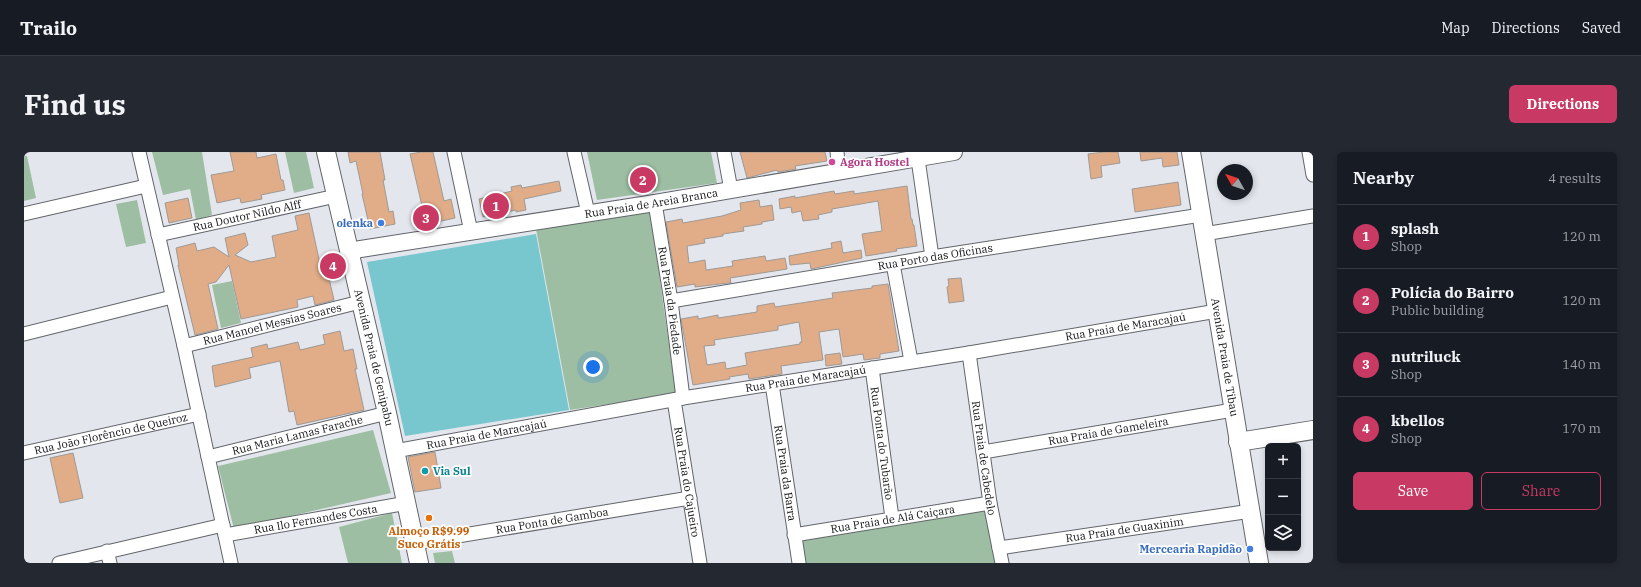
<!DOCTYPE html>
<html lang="en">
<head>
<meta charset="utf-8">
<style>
  body { margin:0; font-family:"IBM Plex Serif",serif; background:#242831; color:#f1f3f6 }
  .controls { position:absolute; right:12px; bottom:12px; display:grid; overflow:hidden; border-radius:6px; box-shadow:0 2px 6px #0003 }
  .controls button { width:36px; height:36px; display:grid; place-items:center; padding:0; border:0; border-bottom:1px solid #363941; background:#171b24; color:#f1f3f6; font:20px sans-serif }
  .compass { position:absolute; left:1193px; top:12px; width:36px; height:36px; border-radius:50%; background:#171b24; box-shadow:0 2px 6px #0003; rotate:310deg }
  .you { position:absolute; left:569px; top:215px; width:14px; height:14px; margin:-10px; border:3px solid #fff; border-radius:50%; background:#1a73e8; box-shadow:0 0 0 6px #1a73e833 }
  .badge { display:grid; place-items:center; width:26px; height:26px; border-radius:50%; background:#c83a64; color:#fff; font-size:13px; font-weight:700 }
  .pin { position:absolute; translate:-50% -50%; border:2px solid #fff; box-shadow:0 1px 4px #0006 }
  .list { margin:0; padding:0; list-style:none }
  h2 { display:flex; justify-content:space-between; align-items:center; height:52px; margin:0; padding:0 16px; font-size:17px }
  h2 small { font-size:13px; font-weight:400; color:#9ea1a6 }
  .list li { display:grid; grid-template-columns:26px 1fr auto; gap:12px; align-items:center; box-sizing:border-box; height:64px; padding:0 16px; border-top:1px solid #363941 }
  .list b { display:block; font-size:15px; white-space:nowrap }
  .list p { margin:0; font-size:13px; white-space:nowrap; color:#9ea1a6 }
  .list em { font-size:13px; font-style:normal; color:#9ea1a6 }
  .actions { display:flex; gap:8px; padding:12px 16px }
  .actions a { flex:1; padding:9px 0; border:1px solid #c83a64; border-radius:6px; text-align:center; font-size:14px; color:#c83a64 }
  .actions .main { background:#c83a64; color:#fff }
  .icon { flex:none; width:22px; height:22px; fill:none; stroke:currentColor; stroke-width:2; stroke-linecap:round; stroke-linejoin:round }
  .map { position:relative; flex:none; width:1289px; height:411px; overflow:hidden; border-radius:6px }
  header { display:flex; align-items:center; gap:24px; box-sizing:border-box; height:56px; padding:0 20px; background:#171b24; border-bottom:1px solid #363941 }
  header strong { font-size:19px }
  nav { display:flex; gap:22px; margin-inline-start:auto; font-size:14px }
  .intro { display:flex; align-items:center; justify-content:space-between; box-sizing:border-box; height:96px; padding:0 24px }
  h1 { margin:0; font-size:28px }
  .button { padding:10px 18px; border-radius:6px; background:#c83a64; color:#fff; font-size:14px; font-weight:700 }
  main { display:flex; gap:24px; padding:0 24px }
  aside { flex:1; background:#171b24; border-radius:6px; box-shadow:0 2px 6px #0003 }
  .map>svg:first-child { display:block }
  .green { fill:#9dbea3 }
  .water { fill:#78c7ce }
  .building { fill:#e1ad89; stroke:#9f9995; fill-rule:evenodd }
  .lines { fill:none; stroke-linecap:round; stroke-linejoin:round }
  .minor-casing { stroke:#62656a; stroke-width:15 }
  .tertiary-casing { stroke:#62656a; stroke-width:18 }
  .secondary-casing { stroke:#62656a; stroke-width:20 }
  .minor { stroke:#fff; stroke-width:13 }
  .tertiary { stroke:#fff; stroke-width:16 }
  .secondary { stroke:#fff; stroke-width:18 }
  .hotel-dot { fill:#d1479c; stroke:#fff; stroke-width:1.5 }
  .shop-dot { fill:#3f7fe0; stroke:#fff; stroke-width:1.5 }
  .culture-dot { fill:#0f9aa8; stroke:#fff; stroke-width:1.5 }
  .food-dot { fill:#e8710a; stroke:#fff; stroke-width:1.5 }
  .labels { text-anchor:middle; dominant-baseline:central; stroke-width:3.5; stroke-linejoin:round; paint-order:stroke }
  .hotel-label { font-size:11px; font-weight:bold; fill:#b23c85; stroke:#fff; text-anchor:start }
  .street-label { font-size:11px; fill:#111315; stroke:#fff }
  .shop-label { font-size:11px; font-weight:bold; fill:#366cbe; stroke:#fff; text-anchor:end }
  .culture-label { font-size:11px; font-weight:bold; fill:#0d838f; stroke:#fff; text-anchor:start }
  .food-label { font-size:11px; font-weight:bold; fill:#c56008; stroke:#fff }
</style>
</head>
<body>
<header>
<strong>Trailo</strong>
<nav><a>Map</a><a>Directions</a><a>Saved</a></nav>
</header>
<div class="intro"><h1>Find us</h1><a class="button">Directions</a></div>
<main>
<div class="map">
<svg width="1289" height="411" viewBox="0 0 1289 411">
  <rect width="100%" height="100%" fill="#e3e7ed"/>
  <path class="green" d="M128 0H178L188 63 172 68 166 37 139 43Z
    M261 0H282L290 36 270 41Z
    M563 0H687L693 31 573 48Z
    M0 4H3L12 46 0 49Z
    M113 48 122 91 102 95 92 52Z
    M626 58 652 242 546 258 512 77Z
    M208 129 217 171 197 176 188 133Z
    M349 278 367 341 210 377 194 314Z
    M962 356 971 411H782L778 387Z
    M368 361 378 411H324L315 375Z
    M428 399 431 411H411L409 401Z"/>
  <path class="water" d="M512 82 545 258 381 284 343 110Z"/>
  <path class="building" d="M206 0H232L233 6 252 2 257 28H259L261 38 237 43 238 47 217 51 216 46 193 51 187 23 210 19Z
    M324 0H356L361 28H359L365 60 369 59 371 72 346 77 338 42H339L332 9 326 11Z
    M397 0H409L420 49 427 47 431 66 395 74 391 56 398 54 386 2Z
    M716 0H801L803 9 771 14 772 17 754 20 753 18 723 26Z
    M1080 0H1094L1096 11 1077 14 1078 25 1067 27 1064 2Z
    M1116 0H1153L1155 13 1139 15 1138 6 1117 9Z
    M625 21 627 33 613 36 611 24Z
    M535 29 537 39 500 47 502 58 492 60V58L459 65 455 47 488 39 487 35 497 33 498 36Z
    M1154 30 1157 53 1111 60 1108 37Z
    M883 34 887 67H888L889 73H890L893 94 872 97 873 99 842 104 838 82 858 79 854 49 808 57V60L794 63 795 67 779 69 777 59 768 61 767 55 756 57 755 47 771 44V46L810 39 811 42 830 39V42Z
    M164 46 168 66 145 71 141 51Z
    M735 48 736 55 748 53 750 68 738 70V72L719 75 720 79 699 82V84L680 87 681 91 663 94 665 111 681 108 682 118 709 114 708 109 741 104 742 109 761 106 763 117 706 126 707 131H704L671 135V132L653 135 642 70 658 67 659 71 698 64 717 58 716 51Z
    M285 61 296 112 303 111 305 121 304 122 310 148 291 153 289 144 273 148 274 155 217 167 205 113 192 130 184 132 194 177 171 183 154 113H155L152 96 171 91 173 99 190 95 205 105 201 86 221 81 224 93 211 103 227 110 252 105 248 84 274 78 271 64Z
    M817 89 819 101 837 98 838 106 787 117 786 111 766 113 765 104 808 96 807 91Z
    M937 126 940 149 925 151 923 135 925 134 924 127Z
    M864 132 875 199 856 202V206L840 208 839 202 819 205 815 177 795 180 799 208 757 214 758 222 725 227 724 222 705 225 706 227 669 233 657 167 674 164V167L694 163V166L733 160V154L750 151 751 155 777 151 809 146 808 141 848 136V134ZM775 170 778 190H776V192L721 201 723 213 702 217 701 210 683 213 680 194 691 193 690 188 754 178V174Z
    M316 179 320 199 329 197 333 217H331L340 258 273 273 270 259 265 260 256 209 225 216 227 226 191 235 188 214 229 205 227 196 243 192 244 197 274 190 276 198 301 192 299 183Z
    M816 201 818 212 802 214 801 203Z
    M411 300 417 336 391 340 384 305Z
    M49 301 59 346 36 351 26 306Z"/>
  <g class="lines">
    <g class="minor-casing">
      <g id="minor">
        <path d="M115 0 160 194 207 411"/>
        <path d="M430 0 447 80"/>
        <path d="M550 0 564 61"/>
        <path d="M700 0 707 38"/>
        <path d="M813 0 815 20"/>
        <path d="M1285 0 1289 23"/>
        <path d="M894 7 908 105"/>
        <path id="s1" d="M631 51 647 149 659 246"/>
        <path d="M0 62 122 34"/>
        <path d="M1180 82 1289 64"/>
        <path id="s2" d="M134 83 312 44"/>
        <path d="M869 112 887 209"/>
        <path id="s3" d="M647 149 908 105 1177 63"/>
        <path d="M0 182 148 145"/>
        <path id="s4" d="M160 194 336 150"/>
        <path id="s5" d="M945 201 966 351 978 411"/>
        <path id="s6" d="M848 216 868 366"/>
        <path id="s7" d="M748 232 775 411"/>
        <path id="s8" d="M650 248 676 411"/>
        <path id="s9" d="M371 299 659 246 945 201 1193 159"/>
        <path id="s10" d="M959 300 1209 258"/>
        <path id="s11" d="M0 301 175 262"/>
        <path id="s12" d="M184 305 363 261"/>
        <path id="s13" d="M201 383 383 351"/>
        <path id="s14" d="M770 383 966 351"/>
        <path id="s15" d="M391 391 666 346"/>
        <path id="s16" d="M975 396 1227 359"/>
        <path d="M83 399 86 411"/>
        <path d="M35 411 199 373"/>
      </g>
    </g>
    <g class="tertiary-casing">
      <g id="tertiary">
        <path id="s17" d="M324 99 631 51 930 0"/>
      </g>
    </g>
    <g class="secondary-casing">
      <g id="secondary">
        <path id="s18" d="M302 0 363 261 395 411"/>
        <path id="s19" d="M1167 0 1235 411"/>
        <path d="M1214 290 1289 278"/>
      </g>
    </g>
    <use href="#minor" class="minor"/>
    <use href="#tertiary" class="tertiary"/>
    <use href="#secondary" class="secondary"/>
  </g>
  <circle class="hotel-dot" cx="808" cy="10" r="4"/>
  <g class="shop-dot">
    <circle cx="357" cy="71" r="4"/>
    <circle cx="1226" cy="397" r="4"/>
  </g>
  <circle class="culture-dot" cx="401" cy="319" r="4"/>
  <circle class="food-dot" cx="405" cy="366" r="4"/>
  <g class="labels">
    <g class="hotel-label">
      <text x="816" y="10">Agora Hostel</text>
    </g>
    <g class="street-label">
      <text stroke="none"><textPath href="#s17" startOffset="307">Rua Praia de Areia Branca</textPath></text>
      <text stroke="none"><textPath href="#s2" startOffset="91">Rua Doutor Nildo Alff</textPath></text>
      <text stroke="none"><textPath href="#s3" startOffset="268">Rua Porto das Oficinas</textPath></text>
      <text stroke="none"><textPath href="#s1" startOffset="99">Rua Praia da Piedade</textPath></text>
      <text stroke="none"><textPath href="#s4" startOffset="91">Rua Manoel Messias Soares</textPath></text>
      <text stroke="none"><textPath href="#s9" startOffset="741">Rua Praia de Maracajaú</textPath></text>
      <text stroke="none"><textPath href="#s18" startOffset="211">Avenida Praia de Genipabu</textPath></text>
      <text stroke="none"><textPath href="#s19" startOffset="208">Avenida Praia de Tibau</textPath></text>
      <text stroke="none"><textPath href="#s9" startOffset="417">Rua Praia de Maracajaú</textPath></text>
      <text stroke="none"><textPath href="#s10" startOffset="127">Rua Praia de Gameleira</textPath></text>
      <text stroke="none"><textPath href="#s11" startOffset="89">Rua João Florêncio de Queiroz</textPath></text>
      <text stroke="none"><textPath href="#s9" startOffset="93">Rua Praia de Maracajaú</textPath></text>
      <text stroke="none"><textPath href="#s12" startOffset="92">Rua Maria Lamas Farache</textPath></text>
      <text stroke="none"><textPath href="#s6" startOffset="76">Rua Ponta do Tubarão</textPath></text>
      <text stroke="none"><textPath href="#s5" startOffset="106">Rua Praia de Cabedelo</textPath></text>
      <text stroke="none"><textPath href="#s7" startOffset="90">Rua Praia da Barra</textPath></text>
      <text stroke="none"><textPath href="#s8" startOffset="83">Rua Praia do Cajueiro</textPath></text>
      <text stroke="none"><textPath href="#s13" startOffset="92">Rua Ilo Fernandes Costa</textPath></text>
      <text stroke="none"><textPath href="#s14" startOffset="100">Rua Praia de Alá Caiçara</textPath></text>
      <text stroke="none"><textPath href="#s15" startOffset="139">Rua Ponta de Gamboa</textPath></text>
      <text stroke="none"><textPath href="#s16" startOffset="127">Rua Praia de Guaxinim</textPath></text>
    </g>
    <g class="shop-label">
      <text x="349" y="71">olenka</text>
      <text x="1218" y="397">Mercearia Rapidão</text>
    </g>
    <g class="culture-label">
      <text x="409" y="319">Via Sul</text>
    </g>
    <g class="food-label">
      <text x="405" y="379">Almoço R$9.99<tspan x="405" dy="13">Suco Grátis</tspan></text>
    </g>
  </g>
</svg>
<div class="controls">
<button>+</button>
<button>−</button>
<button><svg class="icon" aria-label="layers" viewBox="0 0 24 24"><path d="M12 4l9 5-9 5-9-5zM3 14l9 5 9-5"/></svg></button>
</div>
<svg class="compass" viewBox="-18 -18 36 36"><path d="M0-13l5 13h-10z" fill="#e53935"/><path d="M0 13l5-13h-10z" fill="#9ea1a6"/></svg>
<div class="you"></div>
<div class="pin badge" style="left:472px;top:54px">1</div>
<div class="pin badge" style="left:619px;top:28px">2</div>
<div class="pin badge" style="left:402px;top:66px">3</div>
<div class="pin badge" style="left:309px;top:114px">4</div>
</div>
<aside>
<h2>Nearby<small>4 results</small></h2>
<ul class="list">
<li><span class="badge">1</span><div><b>splash</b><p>Shop</p></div><em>120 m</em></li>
<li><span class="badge">2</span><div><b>Polícia do Bairro</b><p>Public building</p></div><em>120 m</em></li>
<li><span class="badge">3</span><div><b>nutriluck</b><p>Shop</p></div><em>140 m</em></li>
<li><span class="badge">4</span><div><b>kbellos</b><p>Shop</p></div><em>170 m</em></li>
</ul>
<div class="actions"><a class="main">Save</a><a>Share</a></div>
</aside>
</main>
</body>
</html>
